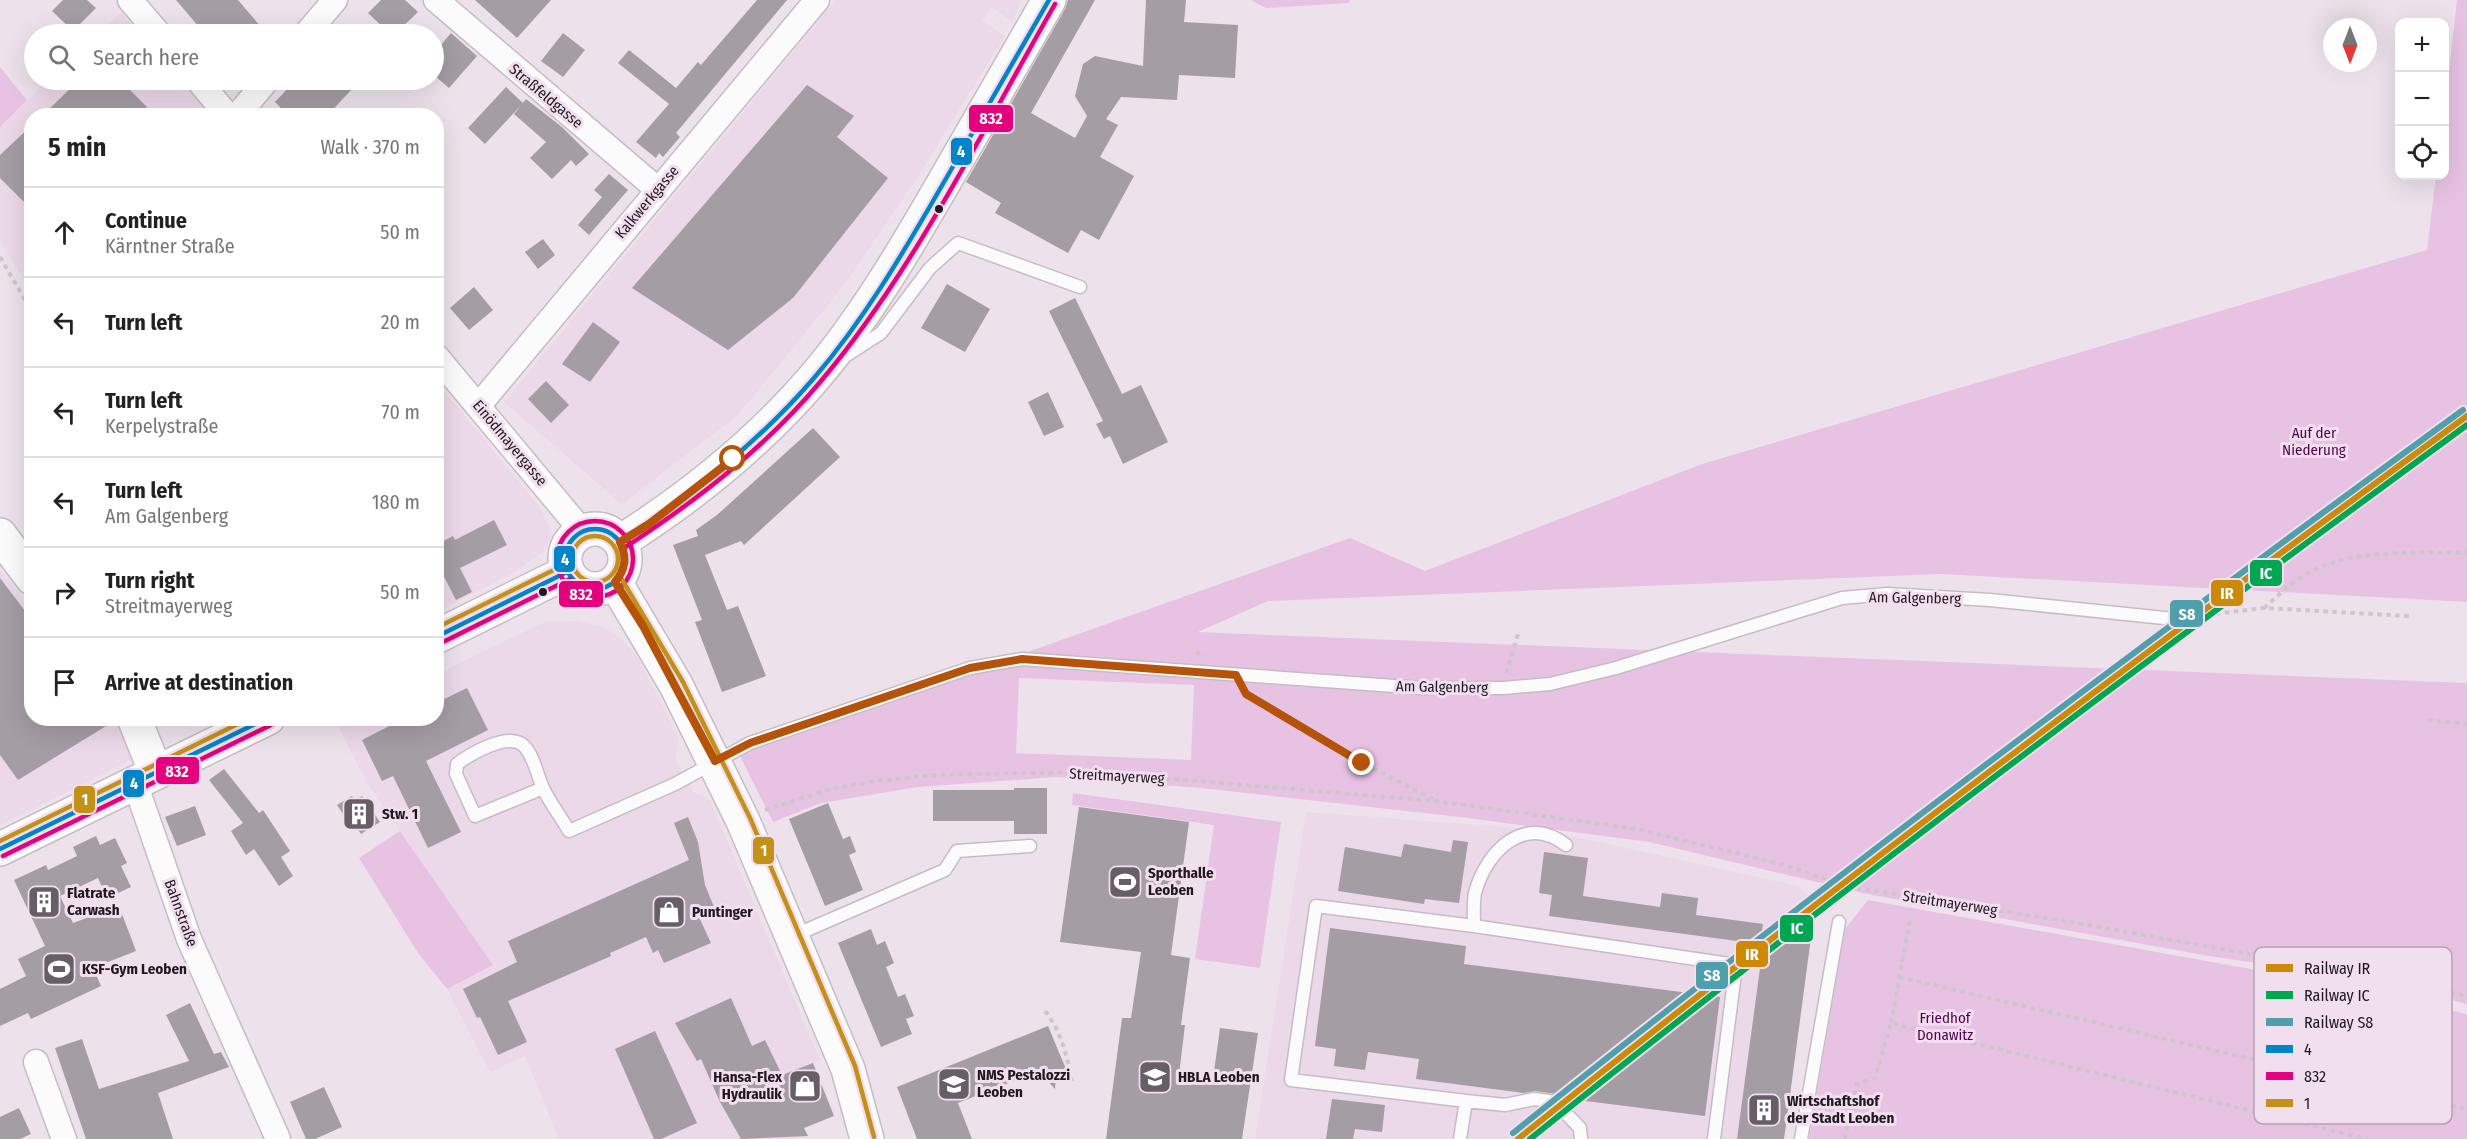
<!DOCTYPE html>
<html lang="en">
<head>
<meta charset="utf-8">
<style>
  body { margin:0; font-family:"Fira Sans Condensed",sans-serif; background:#f2f2f2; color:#222 }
  .controls { position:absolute; right:18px; top:18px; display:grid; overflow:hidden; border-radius:12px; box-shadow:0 6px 24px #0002 }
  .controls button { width:54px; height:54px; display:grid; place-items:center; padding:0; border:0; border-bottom:2px solid #e0e0e0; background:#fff; color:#222; font:30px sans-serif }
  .compass { position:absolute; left:2323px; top:18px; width:54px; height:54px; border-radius:50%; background:#fff; box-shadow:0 6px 24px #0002; rotate:180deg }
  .stop { position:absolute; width:18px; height:18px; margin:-14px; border:4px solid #b45309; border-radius:50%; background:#fff }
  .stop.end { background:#b45309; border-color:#fff; box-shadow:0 2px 6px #0008 }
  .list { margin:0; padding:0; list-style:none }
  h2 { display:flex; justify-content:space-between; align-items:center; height:78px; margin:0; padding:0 24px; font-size:26px }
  h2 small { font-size:20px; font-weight:400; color:#767676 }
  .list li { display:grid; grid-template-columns:39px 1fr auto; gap:18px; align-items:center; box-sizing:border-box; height:90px; padding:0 24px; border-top:2px solid #e0e0e0 }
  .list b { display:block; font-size:22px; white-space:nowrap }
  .list p { margin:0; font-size:20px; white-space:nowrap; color:#767676 }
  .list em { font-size:20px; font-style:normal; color:#767676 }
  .icon { flex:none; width:33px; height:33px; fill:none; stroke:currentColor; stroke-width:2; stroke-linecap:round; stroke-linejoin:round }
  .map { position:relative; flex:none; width:2467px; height:1139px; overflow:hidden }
  .search { position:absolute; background:#fff; box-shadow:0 6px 24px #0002; left:24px; top:24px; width:420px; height:66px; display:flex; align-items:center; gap:15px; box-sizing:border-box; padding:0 21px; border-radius:33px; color:#767676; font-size:22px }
  .panel { position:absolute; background:#fff; box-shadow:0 6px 24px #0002; left:24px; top:108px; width:420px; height:618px; border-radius:24px }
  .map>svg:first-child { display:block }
  .built { fill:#ebd8e8 }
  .green { fill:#e8c2e3; fill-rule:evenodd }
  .building { fill:#a49da4 }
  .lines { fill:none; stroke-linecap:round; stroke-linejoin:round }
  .lane-casing { stroke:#c5bdc4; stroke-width:15 }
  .street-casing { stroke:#c5bdc4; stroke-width:27 }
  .secondary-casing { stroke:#c5bdc4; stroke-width:36 }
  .primary-casing { stroke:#c5bdc4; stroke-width:36 }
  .path { stroke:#cbc7ca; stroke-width:4; stroke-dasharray:4.5 4.5; stroke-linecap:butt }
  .lane { stroke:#fcfbfc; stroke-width:12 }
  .street { stroke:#fcfbfc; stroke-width:24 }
  .secondary { stroke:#fcfbfc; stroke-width:33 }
  .primary { stroke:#fcfbfc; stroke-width:33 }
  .bus-1-casing { stroke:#f1deee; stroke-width:9 }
  .bus-2-casing { stroke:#f1deee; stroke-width:9 }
  .bus-3-casing { stroke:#f1deee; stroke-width:9 }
  .bus-1 { stroke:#0084ca; stroke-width:4.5 }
  .bus-2 { stroke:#e5007d; stroke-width:4.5 }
  .bus-3 { stroke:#c59017; stroke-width:4.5 }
  .rail-1-casing { stroke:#f1deee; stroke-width:10 }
  .rail-2-casing { stroke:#f1deee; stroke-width:10 }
  .rail-3-casing { stroke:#f1deee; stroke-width:10 }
  .rail-1 { stroke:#cc8a06; stroke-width:6 }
  .rail-2 { stroke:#00a651; stroke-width:6 }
  .rail-3 { stroke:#509fad; stroke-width:6 }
  .route { stroke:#b45309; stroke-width:8 }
  .bus-dot { fill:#20191f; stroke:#f1deee; stroke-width:2 }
  .labels { text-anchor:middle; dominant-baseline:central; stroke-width:6; stroke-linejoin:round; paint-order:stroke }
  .street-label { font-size:15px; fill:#20191f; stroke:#f1deee }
  .park-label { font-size:15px; fill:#550051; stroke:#f1deee }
  .poi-label { font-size:15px; font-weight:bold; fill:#20191f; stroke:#f1deee; text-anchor:start }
  .key { fill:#f1deee; stroke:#b2a3b0; stroke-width:1.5 }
  .key-label { font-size:16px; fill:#20191f }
  .line-badge { stroke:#f1deee; stroke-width:2 }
  .badge-label { font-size:16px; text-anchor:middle; font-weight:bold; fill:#fff }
</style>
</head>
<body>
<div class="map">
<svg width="2467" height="1139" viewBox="0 0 2467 1139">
  <rect width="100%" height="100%" fill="#ede2eb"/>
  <path class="built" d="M836 0H1021L1012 22 992 7 982 21 1005 36 917 178 844 285 737 416 622 504 504 402Z
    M121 12 141 34H97Z
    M49 80H179L210 115 32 116 31 290 0 242V127Z
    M436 381 537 504 549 525 550 538 543 552 516 571 437 612Z
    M0 570 31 609 32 718 120 719 137 757 0 825Z
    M576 621 604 627 621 639 638 658 679 739 676 759 681 769 693 792 710 800 820 1060 813 1063 804 1128 808 1136 789 1139H559L525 1056 490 1072 447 989 493 965 366 781 336 722 342 718H436L437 674 545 622Z
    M1306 812 1545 830 1798 886 1816 905 1784 1139H1255Z"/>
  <path class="green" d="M1251 0H1350L1349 3 1266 8Z
    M2457 0H2467V602L1942 574 1268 601 1198 632 2467 683V1004L2360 978 2209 956 1867 894 1649 842 1460 817 1201 788 1056 777 918 787 821 803 773 822 739 754 1350 538 1425 571 1702 464 2427 250 2436 176H2444L2445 108ZM1019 678 1194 685 1191 760 1016 753Z
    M0 67 27 100 0 127Z
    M1073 793 1281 822 1260 968 1195 959 1214 825 1072 805Z
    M400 831 493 965 447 989 418 953 359 858Z
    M1868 900 2317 981 2467 1014V1139H1809L1845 929Z"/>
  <path class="building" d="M63 0H87L96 8 73 31 52 11Z
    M176 0H238L267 34H205Z
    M381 0H405L418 12 395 34H390L368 13Z
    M475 0H551L517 38Z
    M757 0H787L676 133 680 137 663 157 659 153 656 158 636 142 669 104 618 63 629 50 676 88 698 62 701 65Z
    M1068 0H1095L1031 113 1075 138 1087 116 1075 96 1083 64 1095 56 1143 66 1146 0H1186L1184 22 1238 25 1235 78 1179 75 1177 100 1121 97 1106 119 1118 125 1100 157 1134 176 1099 240 1081 230 1068 253 995 213 1001 203 966 182 1065 9Z
    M451 33 477 56 449 88 434 75V53Z
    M563 33 585 50 563 77 541 61Z
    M79 80H120L147 107 138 116H42Z
    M296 80H343L352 89 327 116H289L275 102Z
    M807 85 854 116 837 137 888 178 793 298 728 350 632 288Z
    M506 87 523 103 485 144 468 128Z
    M526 99 562 127 589 154 576 166 571 160 552 179 530 158 546 142 514 114Z
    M32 125V210L0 178V155Z
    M609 174 628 190 589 235 578 225 602 197 594 190Z
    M543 239 555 255 538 269 525 252Z
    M947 284 990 309 965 352 921 328Z
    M474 287 493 310 469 330 450 308Z
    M1075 298 1122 394 1141 385 1168 442 1123 464 1110 436 1104 439 1096 424 1103 421 1049 311Z
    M593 322 620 342 590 382 562 364Z
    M546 381 569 405 551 423 528 399Z
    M1048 392 1064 427 1044 436 1028 402Z
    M813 428 840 457 744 545 741 541 705 555 727 610 738 606 766 676 722 692 695 622 702 620 673 545 698 536 696 530 717 515Z
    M494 520 507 545 460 568 472 592 456 600 436 561V545L453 536 455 540Z
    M0 578 32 620V718L116 720 18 780 0 755Z
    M467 688 488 730 426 761 461 832 428 848 393 776 382 781 362 740 405 718H436V703Z
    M224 769 259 813 263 810 290 851 281 857 293 876 279 886 254 849 246 855 231 831 243 823 209 780Z
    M1014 788H1047V834H1014V821H933V790H1014Z
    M352 796 355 801 362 796 380 822 361 834 354 824 351 826 337 805Z
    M828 803 843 839 850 836 856 852 849 855 863 890 825 906 789 819Z
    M195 806 206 835 177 846 165 817Z
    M1079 807 1189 822 1171 955 1190 958 1181 1025H1185L1179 1075 1213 1079 1220 1028 1258 1033 1242 1139H1106L1122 1018H1131L1141 952 1060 942Z
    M688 817 698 842 705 885 714 907 698 915 711 943 664 963 658 950 653 953 646 937 610 953 611 956 508 1001 527 1042 498 1055 480 1017 477 1018 463 989 517 962 508 941 689 860 674 823Z
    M96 836 100 845 115 838 127 863 121 866 131 887 107 898 98 878 60 896 73 923 119 906 136 951 93 968 101 986 31 1019 28 1013 0 1026V989L26 976 18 959 45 946 14 880 46 865 48 870 77 856 73 847Z
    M1453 840 1468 842 1459 903 1425 899 1424 904 1338 891 1345 847 1401 857 1404 844 1451 852Z
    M1544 852 1588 858 1583 896 1660 907 1662 893 1698 898 1696 915 1763 924 1760 944 1549 916 1552 895 1539 893Z
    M1330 928 1466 946 1464 964 1720 997 1705 1116 1562 1098 1556 1094 1535 1091 1524 1093 1416 1079 1419 1059 1368 1052 1365 1070 1334 1066 1336 1049 1315 1046Z
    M871 929 877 945 885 941 894 963 886 967 898 997 905 994 914 1016 906 1019 912 1034 881 1047 838 943Z
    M1765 931 1811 937 1792 1080 1784 1139H1737Z
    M731 998 752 1046 765 1040 782 1075 813 1063 834 1116 804 1128 808 1136 741 1139 720 1102 701 1059 697 1061 675 1023Z
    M190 1003 214 1054 221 1052 229 1067 158 1093 173 1139H86L55 1048 82 1039 99 1089 189 1061 166 1015Z
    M1048 1026 1066 1069 1056 1073 1055 1089 1044 1077 1034 1082 1031 1074 958 1103 972 1139H917L897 1087Z
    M655 1031 697 1123 661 1139H654L615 1049Z
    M324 1087 342 1127 315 1139H306L290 1102Z
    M1332 1099 1385 1105 1382 1132 1355 1129 1353 1139H1326Z
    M19 1108 31 1134 20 1139H0V1117Z"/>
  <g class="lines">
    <g class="lane-casing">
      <path id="lane" d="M847 355 881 333 930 268 958 243 1080 287
        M543 788 475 816 456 774 457 764C470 754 509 731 524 746 534 756 537 775 543 788 550 803 561 817 569 831L675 784 750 743 970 668 1022 659 1422 688H1504L1550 684 1616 668 1842 598 1887 594 1990 600 2174 619
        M1474 926C1474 915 1473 903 1475 893 1486 851 1525 813 1566 845
        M793 936 945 870 957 851 1030 846
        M1466 1101 1505 1105 1534 1099 1555 1102 1580 1128 1581 1139
        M1460 1139 1466 1101 1291 1080 1316 906 1474 926 1736 965 1714 1139
        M1801 1139 1839 922"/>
    </g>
    <g class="street-casing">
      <path id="street" d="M130 0 159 34
        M436 0 657 189
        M306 34 335 0
        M198 80 228 116
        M237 116 267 80
        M436 356 582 531
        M479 405 817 0
        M135 783 189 939 278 1139
        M36 1062 64 1139"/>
    </g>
    <g class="secondary-casing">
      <path id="secondary" d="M0 535 32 578
        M615 582 676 685 743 821 848 1069 867 1139
        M134 718 150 758 158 771"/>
    </g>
    <g class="primary-casing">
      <path id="primary" d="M565 559a30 30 0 1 1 60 0a30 30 0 1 1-60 0Z
        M620 542C691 497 759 442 814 378 866 317 907 246 947 177 981 118 1015 59 1049 0
        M436 637 567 572
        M0 849 268 718"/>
    </g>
    <path class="path" d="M0 257 32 312
      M2264 608C2276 598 2287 586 2300 578 2350 546 2410 554 2467 553
      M2189 617 2263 608 2410 616
      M1196 652 1205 656
      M1506 673 1518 634
      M1243 689 1246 694 1362 763 1433 799
      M2428 720 2467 724
      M765 810 831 789 874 781 934 775 1089 772 1436 801 1637 829 1781 864 1851 887 2071 922 2400 981 2467 996
      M1899 977 2467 1109
      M1045 1011C1061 1031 1067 1056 1072 1081
      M1891 1023 1910 919
      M1845 1139 1857 1084 1875 1078 1891 1023 2367 1139"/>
    <use href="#lane" class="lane"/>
    <use href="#street" class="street"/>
    <use href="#secondary" class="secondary"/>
    <use href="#primary" class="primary"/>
    <g class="bus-1-casing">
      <path id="bus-1" d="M565 559a30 30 0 1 1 60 0a30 30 0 1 1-60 0Z
        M620 542C691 495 758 443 814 378 863 321 902 255 940 189 976 126 1013 63 1049 0
        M436 637 567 572
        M0 849 267 718"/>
    </g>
    <g class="bus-2-casing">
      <path id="bus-2" d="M557 559a38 38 0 1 1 76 0a38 38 0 1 1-76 0Z
        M624 548C696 501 765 448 821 381 913 272 984 128 1055 4
        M439 644 570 579
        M3 856 271 725"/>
    </g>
    <g class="bus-3-casing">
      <path id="bus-3" d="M572 559a23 23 0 1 1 46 0a23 23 0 1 1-46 0Z
        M621 578 683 682 750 818 855 1066 874 1137
        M436 628 564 565
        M0 841 250 718"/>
    </g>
    <use href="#bus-1" class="bus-1"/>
    <use href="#bus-2" class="bus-2"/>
    <use href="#bus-3" class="bus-3"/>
    <g class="rail-1-casing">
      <path id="rail-1" d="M1518 1139C1828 890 2146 651 2467 416"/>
    </g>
    <g class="rail-2-casing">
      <path id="rail-2" d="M1530 1139C1836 893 2150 657 2467 425"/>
    </g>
    <g class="rail-3-casing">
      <path id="rail-3" d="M1513 1133C1823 884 2141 645 2463 410"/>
    </g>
    <use href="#rail-1" class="rail-1"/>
    <use href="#rail-2" class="rail-2"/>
    <use href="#rail-3" class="rail-3"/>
  </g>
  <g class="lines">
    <path class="route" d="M733 459 649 524 620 542C627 557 626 569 615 582L643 626 715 761 750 743 970 668 1022 659 1236 675 1246 694 1362 763"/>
  </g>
  <defs>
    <g id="building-square" transform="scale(1.725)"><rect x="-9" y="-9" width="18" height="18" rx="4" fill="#685f66" stroke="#f1deee"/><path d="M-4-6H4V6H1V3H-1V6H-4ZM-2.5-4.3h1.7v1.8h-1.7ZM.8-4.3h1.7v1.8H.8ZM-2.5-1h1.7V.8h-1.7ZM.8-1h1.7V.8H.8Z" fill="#fff"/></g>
    <g id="stadium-square" transform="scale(1.725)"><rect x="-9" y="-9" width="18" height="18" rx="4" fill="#685f66" stroke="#f1deee"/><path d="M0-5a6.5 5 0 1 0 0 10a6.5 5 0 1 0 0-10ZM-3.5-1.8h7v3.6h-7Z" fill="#fff"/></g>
    <g id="shop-square" transform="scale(1.725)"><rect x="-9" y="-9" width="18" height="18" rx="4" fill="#685f66" stroke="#f1deee"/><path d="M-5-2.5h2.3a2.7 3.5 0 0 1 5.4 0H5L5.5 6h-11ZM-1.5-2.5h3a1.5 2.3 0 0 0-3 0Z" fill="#fff"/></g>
    <g id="school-square" transform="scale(1.725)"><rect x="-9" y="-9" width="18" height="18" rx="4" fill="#685f66" stroke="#f1deee"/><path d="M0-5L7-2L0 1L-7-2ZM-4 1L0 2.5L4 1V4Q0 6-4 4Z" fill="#fff"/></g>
  </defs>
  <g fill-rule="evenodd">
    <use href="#building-square" x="359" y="814"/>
    <use href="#stadium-square" x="1125" y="882"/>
    <use href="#building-square" x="44" y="902"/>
    <use href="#shop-square" x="669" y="912"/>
    <use href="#stadium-square" x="59" y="969"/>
    <use href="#school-square" x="1155" y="1077"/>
    <use href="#school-square" x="954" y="1084"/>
    <use href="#shop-square" x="805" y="1086"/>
    <use href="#building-square" x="1764" y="1110"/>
  </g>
  <g class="bus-dot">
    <circle cx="939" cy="209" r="5"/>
    <circle cx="543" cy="592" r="5"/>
  </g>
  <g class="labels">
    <g class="street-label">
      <text transform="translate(546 96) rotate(40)">Straßfeldgasse</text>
      <text transform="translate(647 202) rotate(-50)">Kalkwerkgasse</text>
      <text transform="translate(510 443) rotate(50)">Einödmayergasse</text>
      <text transform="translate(1915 598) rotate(1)">Am Galgenberg</text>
      <text transform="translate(1442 687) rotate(1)">Am Galgenberg</text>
      <text transform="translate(1117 776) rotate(3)">Streitmayerweg</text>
      <text transform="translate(1950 903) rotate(9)">Streitmayerweg</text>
      <text transform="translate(181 913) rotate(70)">Bahnstraße</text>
    </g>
    <g class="park-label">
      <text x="2314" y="433">Auf der<tspan x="2314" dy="17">Niederung</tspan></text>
      <text x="1945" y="1018">Friedhof<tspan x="1945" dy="17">Donawitz</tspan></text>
    </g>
    <g class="poi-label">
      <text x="382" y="814">Stw. 1</text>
      <text x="1148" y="873">Sporthalle<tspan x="1148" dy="17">Leoben</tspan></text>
      <text x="67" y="893">Flatrate<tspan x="67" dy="17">Carwash</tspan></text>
      <text x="692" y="912">Puntinger</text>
      <text x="82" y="969">KSF-Gym Leoben</text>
      <text x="977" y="1075">NMS Pestalozzi<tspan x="977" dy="17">Leoben</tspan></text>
      <text x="782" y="1077" text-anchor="end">Hansa-Flex<tspan x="782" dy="17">Hydraulik</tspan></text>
      <text x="1178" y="1077">HBLA Leoben</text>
      <text x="1787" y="1101">Wirtschaftshof<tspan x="1787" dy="17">der Stadt Leoben</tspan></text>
    </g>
  </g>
  <rect x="2254" y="947" width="198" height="177" rx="9" class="key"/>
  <rect x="2266" y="964" width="27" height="8" fill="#cc8a06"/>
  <rect x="2266" y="991" width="27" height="8" fill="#00a651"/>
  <rect x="2266" y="1018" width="27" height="8" fill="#509fad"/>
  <rect x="2266" y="1045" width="27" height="8" fill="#0084ca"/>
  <rect x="2266" y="1072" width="27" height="8" fill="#e5007d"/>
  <rect x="2266" y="1099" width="27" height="8" fill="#c59017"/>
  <g class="key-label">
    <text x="2304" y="974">Railway IR</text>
    <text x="2304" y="1001">Railway IC</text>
    <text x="2304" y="1028">Railway S8</text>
    <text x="2304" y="1055">4</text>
    <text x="2304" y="1082">832</text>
    <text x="2304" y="1109">1</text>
  </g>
  <g class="line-badge">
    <rect x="968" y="104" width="46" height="29" rx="6" fill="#e5007d"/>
    <rect x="950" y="137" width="23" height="29" rx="6" fill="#0084ca"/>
    <rect x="553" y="545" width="23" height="28" rx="6" fill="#0084ca"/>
    <rect x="2249" y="559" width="34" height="28" rx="6" fill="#00a651"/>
    <rect x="2210" y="579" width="34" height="28" rx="6" fill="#cc8a06"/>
    <rect x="558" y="580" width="46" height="28" rx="6" fill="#e5007d"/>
    <rect x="2169" y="599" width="35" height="29" rx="6" fill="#509fad"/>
    <rect x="155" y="756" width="45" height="29" rx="6" fill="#e5007d"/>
    <rect x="122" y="769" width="23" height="29" rx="6" fill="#0084ca"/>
    <rect x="73" y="785" width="23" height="29" rx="6" fill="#c59017"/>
    <rect x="752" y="836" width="23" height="29" rx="6" fill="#c59017"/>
    <rect x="1779" y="914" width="35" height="29" rx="6" fill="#00a651"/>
    <rect x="1735" y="940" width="34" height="28" rx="6" fill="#cc8a06"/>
    <rect x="1695" y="961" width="34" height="29" rx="6" fill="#509fad"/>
  </g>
  <g class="badge-label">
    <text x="991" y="124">832</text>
    <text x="961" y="157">4</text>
    <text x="565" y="565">4</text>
    <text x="2266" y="579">IC</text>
    <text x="2227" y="599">IR</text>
    <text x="581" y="600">832</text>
    <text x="2187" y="620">S8</text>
    <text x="177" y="777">832</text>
    <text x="134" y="789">4</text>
    <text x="85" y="805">1</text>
    <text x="764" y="856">1</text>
    <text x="1797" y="934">IC</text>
    <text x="1752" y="960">IR</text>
    <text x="1712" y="981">S8</text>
  </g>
</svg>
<div class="controls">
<button>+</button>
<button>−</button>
<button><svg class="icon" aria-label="locate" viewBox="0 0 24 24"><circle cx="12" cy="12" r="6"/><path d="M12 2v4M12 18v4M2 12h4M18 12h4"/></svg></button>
</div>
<svg class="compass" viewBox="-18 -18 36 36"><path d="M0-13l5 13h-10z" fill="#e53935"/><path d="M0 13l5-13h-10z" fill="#767676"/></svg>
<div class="stop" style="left:733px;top:459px"></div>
<div class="stop end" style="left:1362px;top:763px"></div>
<div class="search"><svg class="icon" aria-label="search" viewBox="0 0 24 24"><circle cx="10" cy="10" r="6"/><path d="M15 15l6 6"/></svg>Search here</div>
<section class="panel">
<h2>5 min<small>Walk · 370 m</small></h2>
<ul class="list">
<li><svg class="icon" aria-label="ahead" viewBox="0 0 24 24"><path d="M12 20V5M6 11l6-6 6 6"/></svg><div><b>Continue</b><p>Kärntner Straße</p></div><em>50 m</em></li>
<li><svg class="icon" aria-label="left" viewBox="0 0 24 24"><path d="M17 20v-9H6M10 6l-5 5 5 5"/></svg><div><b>Turn left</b></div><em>20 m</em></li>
<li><svg class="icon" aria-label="left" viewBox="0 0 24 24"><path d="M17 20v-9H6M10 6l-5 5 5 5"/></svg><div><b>Turn left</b><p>Kerpelystraße</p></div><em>70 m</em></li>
<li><svg class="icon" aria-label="left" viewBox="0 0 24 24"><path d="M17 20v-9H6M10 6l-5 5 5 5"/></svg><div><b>Turn left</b><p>Am Galgenberg</p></div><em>180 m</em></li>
<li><svg class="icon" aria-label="right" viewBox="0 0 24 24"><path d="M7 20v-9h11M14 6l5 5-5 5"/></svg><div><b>Turn right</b><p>Streitmayerweg</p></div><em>50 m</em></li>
<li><svg class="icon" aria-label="arrive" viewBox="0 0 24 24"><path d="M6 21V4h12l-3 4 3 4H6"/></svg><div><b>Arrive at destination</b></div></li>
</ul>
</section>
</div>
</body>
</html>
